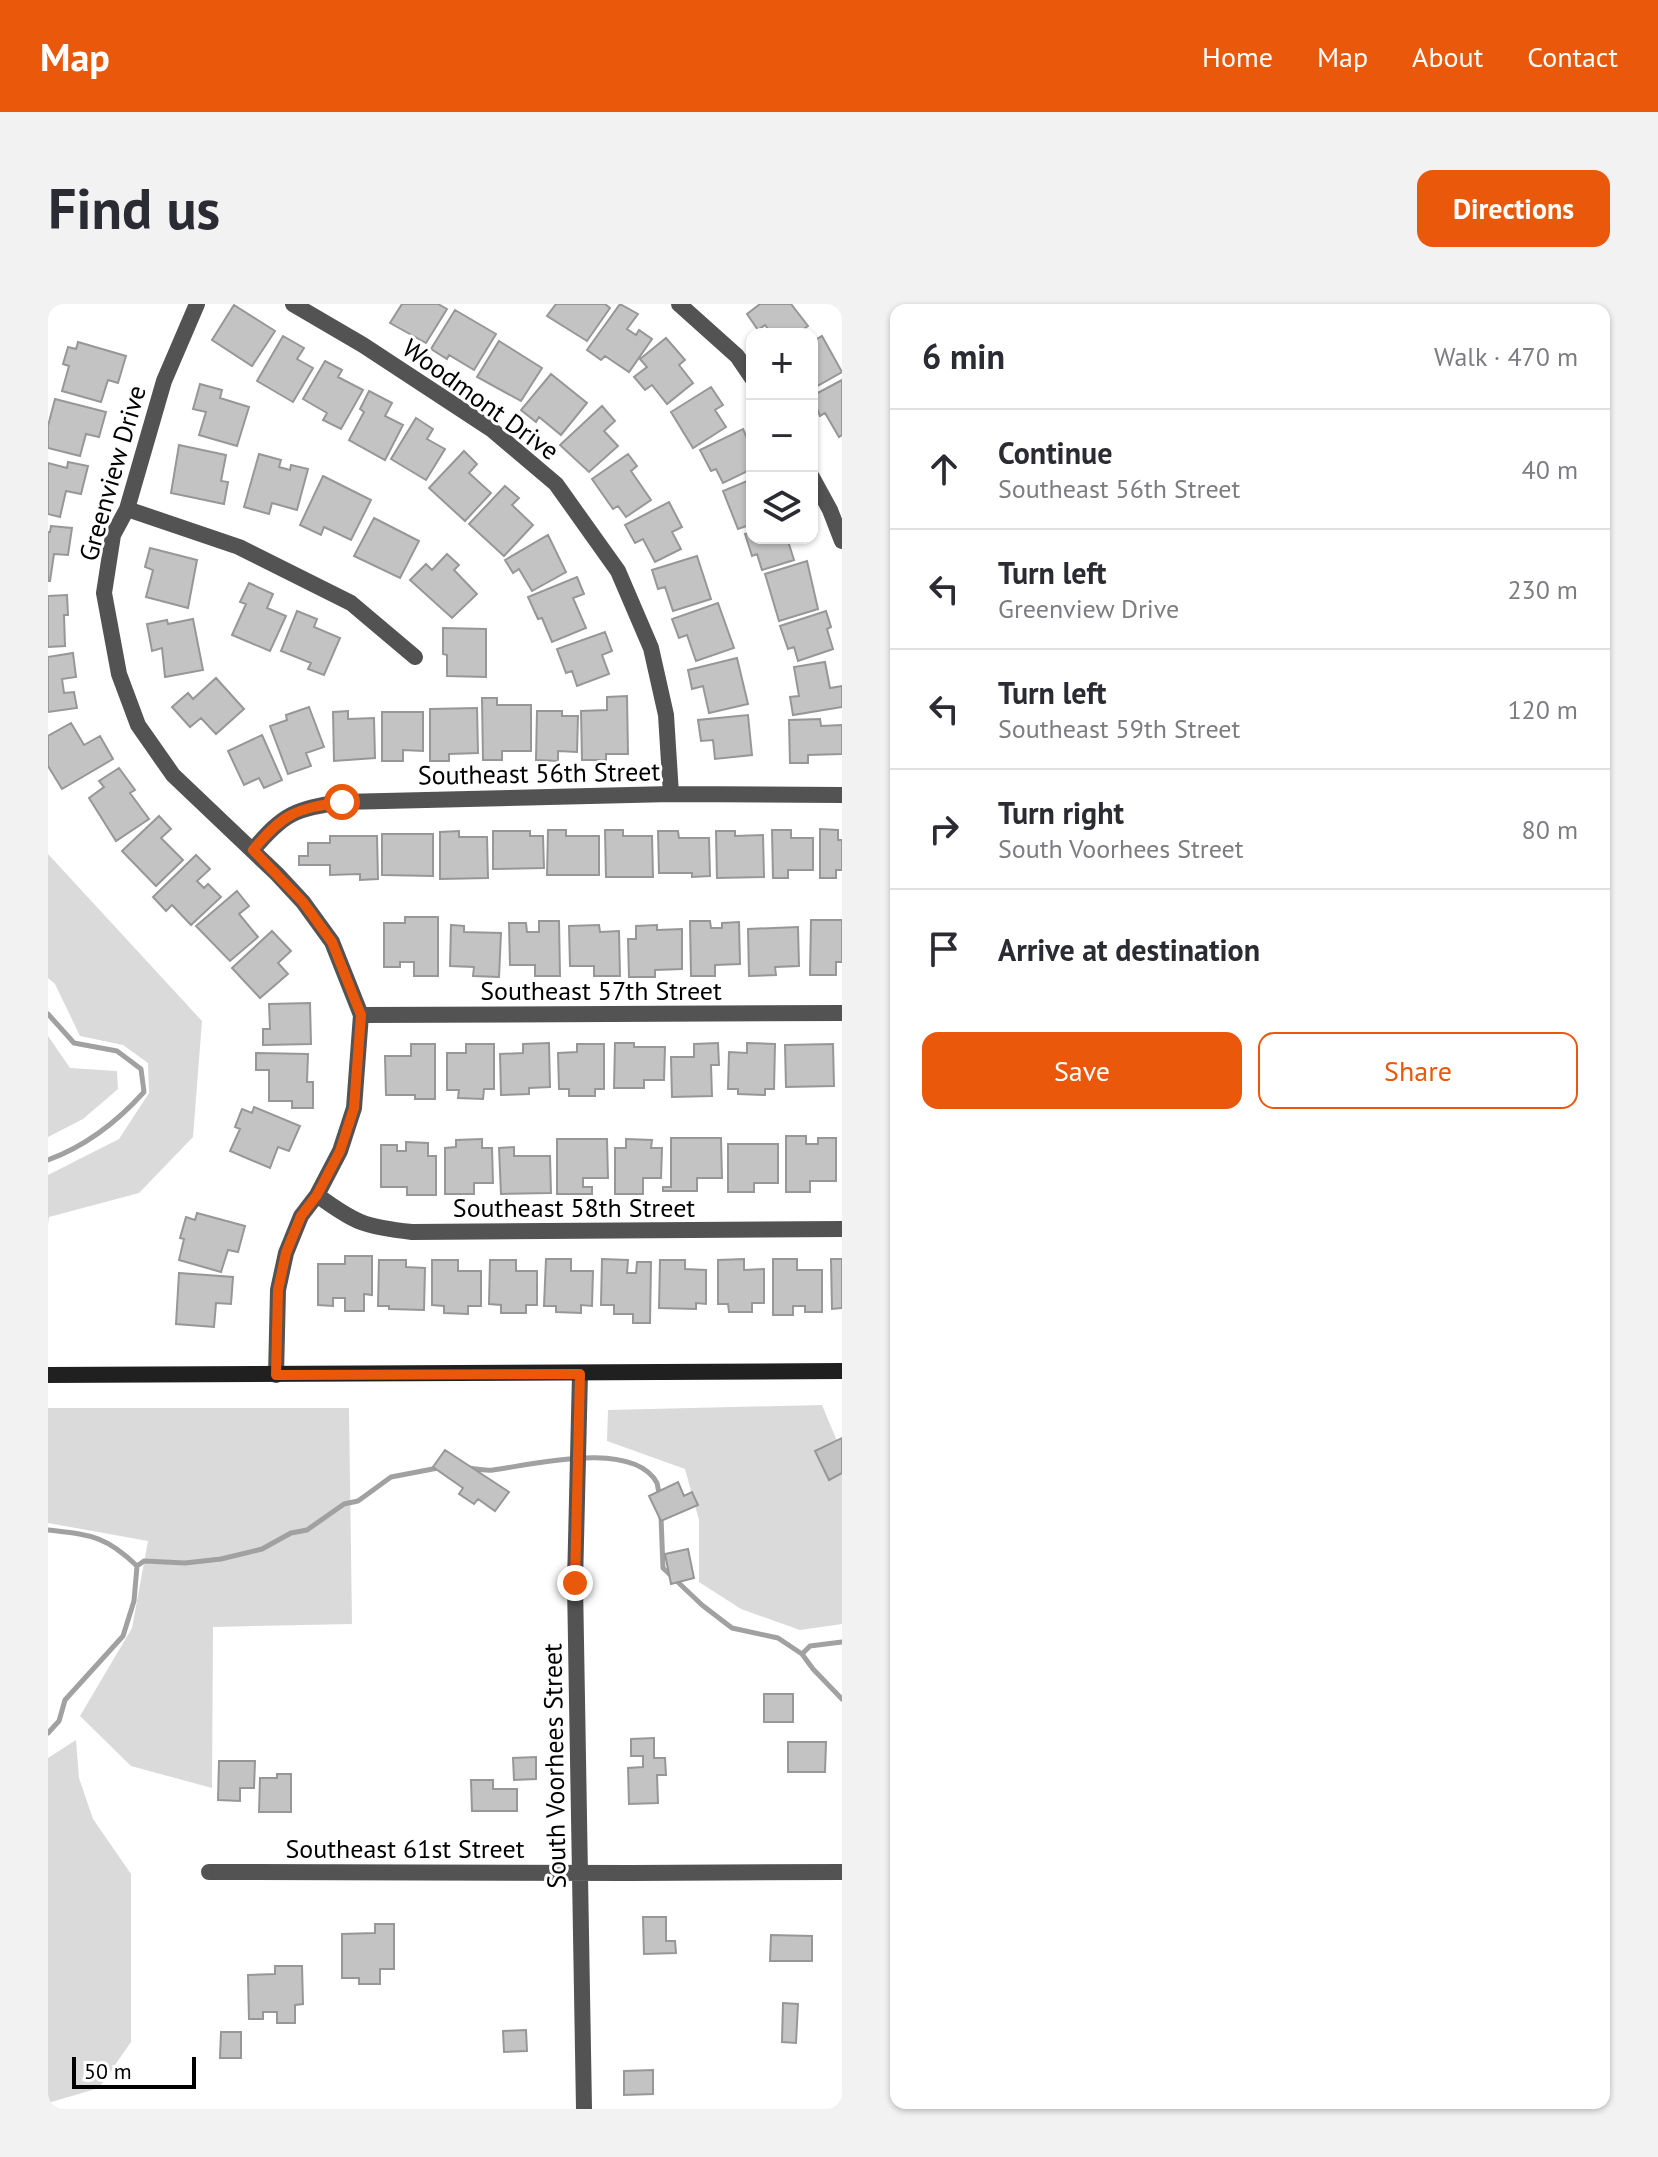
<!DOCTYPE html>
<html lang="en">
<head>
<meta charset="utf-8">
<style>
  body { margin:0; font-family:"PT Sans",sans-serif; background:#f2f2f3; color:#2b2b33 }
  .controls { position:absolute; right:24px; top:24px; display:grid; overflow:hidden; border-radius:16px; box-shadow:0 2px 6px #0004 }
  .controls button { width:72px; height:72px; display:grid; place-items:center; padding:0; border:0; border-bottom:2px solid #e1e1e2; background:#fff; color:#2b2b33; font:40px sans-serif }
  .scale { position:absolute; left:24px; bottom:20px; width:124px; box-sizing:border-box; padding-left:8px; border:4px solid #000; border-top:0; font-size:22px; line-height:28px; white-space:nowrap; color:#000; -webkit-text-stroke:6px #fff; paint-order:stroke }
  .stop { position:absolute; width:24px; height:24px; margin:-18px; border:6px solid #ea580c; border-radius:50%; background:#fff }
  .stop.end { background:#ea580c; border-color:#fff; box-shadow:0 2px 8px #0008 }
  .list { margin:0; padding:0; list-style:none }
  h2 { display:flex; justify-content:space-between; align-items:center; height:104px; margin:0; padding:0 32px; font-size:34px }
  h2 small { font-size:26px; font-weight:400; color:#7c7c81 }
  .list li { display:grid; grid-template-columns:52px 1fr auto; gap:24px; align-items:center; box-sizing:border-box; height:120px; padding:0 32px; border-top:2px solid #e1e1e2 }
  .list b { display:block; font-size:30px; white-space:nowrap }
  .list p { margin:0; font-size:26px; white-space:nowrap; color:#7c7c81 }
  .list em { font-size:26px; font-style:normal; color:#7c7c81 }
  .actions { display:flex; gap:16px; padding:24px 32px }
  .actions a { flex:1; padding:18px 0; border:2px solid #ea580c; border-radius:16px; text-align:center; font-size:28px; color:#ea580c }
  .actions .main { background:#ea580c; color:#fff }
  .icon { flex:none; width:44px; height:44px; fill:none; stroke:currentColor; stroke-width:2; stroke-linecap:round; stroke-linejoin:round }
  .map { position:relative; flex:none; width:794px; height:1805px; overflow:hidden; border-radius:16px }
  header { display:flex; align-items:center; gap:48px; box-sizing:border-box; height:112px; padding:0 40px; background:#ea580c; color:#fff }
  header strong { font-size:38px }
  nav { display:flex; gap:44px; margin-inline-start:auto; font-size:28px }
  .intro { display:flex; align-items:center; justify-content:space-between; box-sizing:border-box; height:192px; padding:0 48px }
  h1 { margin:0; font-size:56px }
  .button { padding:20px 36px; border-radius:16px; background:#ea580c; color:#fff; font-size:28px; font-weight:700 }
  main { display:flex; gap:48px; padding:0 48px }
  aside { flex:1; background:#fff; border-radius:16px; box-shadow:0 2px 6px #0004 }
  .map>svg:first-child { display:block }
  .green { fill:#dadada }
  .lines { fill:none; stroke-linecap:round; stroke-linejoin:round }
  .stream { stroke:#a1a1a1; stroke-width:5 }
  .building { fill:#c3c3c3; stroke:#979797; stroke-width:2 }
  .street { stroke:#535353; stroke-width:16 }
  .secondary { stroke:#202020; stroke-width:16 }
  .route { stroke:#ea580c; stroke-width:10 }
  .labels { text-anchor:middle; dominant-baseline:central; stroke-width:6; stroke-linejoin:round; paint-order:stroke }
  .street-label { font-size:26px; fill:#000; stroke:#fff }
</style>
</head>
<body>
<header>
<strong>Map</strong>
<nav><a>Home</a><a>Map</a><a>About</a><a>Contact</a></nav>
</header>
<div class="intro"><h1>Find us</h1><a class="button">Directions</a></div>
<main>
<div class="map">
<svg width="794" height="1805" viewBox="0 0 794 1805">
  <rect width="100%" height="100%" fill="#fff"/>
  <path class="green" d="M0 550 154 717 145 833 91 889 1 913 0 920V871L71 835 101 789 100 759 75 741 32 732 7 680 0 674Z
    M0 732 22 764 69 767 70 785 35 815 0 833Z
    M774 1101 794 1149V1320L752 1326 693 1305 651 1278V1216L637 1165 559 1137 560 1106Z
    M0 1104H301L304 1320 165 1323 164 1484 83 1462 32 1412 84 1324 100 1237 0 1219Z
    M28 1436 31 1474 45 1515 83 1570V1738L51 1784 0 1799V1454Z"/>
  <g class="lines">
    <path class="stream" d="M0 710 26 739 69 747 93 765 96 788C69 818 38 842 0 856
      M420 1164C428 1165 437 1167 445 1166 483 1161 585 1135 609 1179 610 1183 610 1187 612 1191
      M613 1213 615 1264 654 1301 684 1324 730 1334 754 1350 765 1365 794 1395
      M0 1226C42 1231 57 1231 89 1262L86 1297 75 1332 17 1396 11 1417 0 1429
      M89 1262 96 1257 137 1259 173 1255 214 1245 243 1229 259 1226 296 1200 310 1197 343 1173 390 1164
      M754 1350 762 1342 794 1338"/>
  </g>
  <path class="building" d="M354 0H390L399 5 378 39 342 19Z
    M508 0H557L562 4 539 37 499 12Z
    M572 0 590 10 579 25 588 31 591 26 604 35 581 68 557 52 553 56 539 46Z
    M712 0H743L760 22 748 30H724L717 21 710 26 699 10Z
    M186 1 227 27 204 62 164 36Z
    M407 6 448 30 426 66 401 51 399 55 383 45Z
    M235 32 256 44 249 55 265 64 245 98 209 77Z
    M774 32 794 68 764 85V38Z
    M618 34 637 56 631 61 645 79 619 100 604 81 597 86 586 73 599 63 592 55Z
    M451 37 494 64 473 97 429 73Z
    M30 38 78 52 70 79 60 76 53 98 14 87 21 62 15 60 20 43 28 45Z
    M277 57 294 66 290 73 315 86 293 125 275 116 279 109 255 95Z
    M503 70 539 99 513 131 491 113 488 118 473 106Z
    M794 76V131L791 133 777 109 772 112 764 92Z
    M152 80 174 86 172 94 201 103 189 142 151 131 158 108 145 105Z
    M663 83 675 101 667 106 678 123 645 144 623 108Z
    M321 87 344 99 337 112 355 121 337 156 301 136 316 108 312 105Z
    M7 95 58 108 51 133 38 130 32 152 0 144V122Z
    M554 102 567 117 556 127 570 142 541 168 512 141Z
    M368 114 385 125 379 135 397 145 378 176 343 155Z
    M695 125 703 143 704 165 675 179 668 165 663 167 652 146Z
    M131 141 178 151 173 177 180 178 176 200 123 189Z
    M416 147 429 160 421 169 443 189 417 217 381 184Z
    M211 150 233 156 231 163 242 166 243 161 260 165 249 206 224 199 221 210 196 203Z
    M580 150 589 162 583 167 603 196 578 213 570 202 565 205 544 175Z
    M20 158 40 162 33 190 18 187 12 213 0 210V159L19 164Z
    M275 172 323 196 303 236 276 223 273 231 252 221Z
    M704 175V220L690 225 675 187Z
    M457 182 471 194 464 201 485 221 456 252 421 220Z
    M621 198 634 223 624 228 633 245 607 258 595 235 587 239 577 221Z
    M326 214 371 237 352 274 306 252Z
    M3 222 24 224 20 251 6 250 2 277H0V228H2Z
    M704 228V234H747L740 237 746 256 714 266 709 250 704 252 697 230Z
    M500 231 518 268 484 287 471 265 465 269 457 256Z
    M102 244 149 256 140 304 98 293 105 266 97 263Z
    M399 250 411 261 406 266 429 290 404 314 362 276 378 260 384 266Z
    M649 252 663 295 625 307 617 283 610 285 604 266Z
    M759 257 770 305 731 317 717 270Z
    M529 273 536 290 525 294 538 324 504 338 494 314 490 315 480 293Z
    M201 279 225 290 219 304 238 312 222 347 184 331 198 300 192 298Z
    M19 291 20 311H16L17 342 0 343V292Z
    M670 299 686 344 648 357 639 331 631 334 624 315Z
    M249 307 269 315 266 323 292 334 276 371 260 365 263 359 233 347Z
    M778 307 783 323 779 325 785 345 750 357 746 343 740 345 732 322Z
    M145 315 155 366 117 373 114 344 104 347 99 320 119 316 120 320Z
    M395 324 438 325V373L399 372V351L395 350Z
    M557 328 564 347 554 351 561 370 529 382 524 367 518 369 509 345Z
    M25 349 28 373 14 375 16 389 26 388 29 404 0 408V353Z
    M689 354 700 400 661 409 655 382 644 385 640 366Z
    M777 358 782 384 794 382V403L745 411 742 393 751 392 746 363Z
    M168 374 196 405 168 430 153 414 142 423 124 403 140 389 145 395Z
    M579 392 580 450H558V456H534L533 407 559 406V393Z
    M434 394H449V401H483V447H454V456H435Z
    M261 403 276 443 258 449 263 462 240 470 222 422 239 416 238 411Z
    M429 404 430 449 401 450V457H382V405Z
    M300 407V415L326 414 327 454 286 457 285 408Z
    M489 407H514V412H530L529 448 510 447V457L488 456Z
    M334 408H375V447L355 446V457H334Z
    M700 411 704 451 667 455 665 436 653 437 650 416Z
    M772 415 773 422 794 421V450L760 451V459H742L741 416Z
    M23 419 36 441 52 432 65 455 14 485 0 462V432Z
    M214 431 234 476 216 484 211 474 196 481 180 447Z
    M71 464 87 486 82 489 101 515 68 537 41 494 56 483 51 477Z
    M111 512 123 525 113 534 135 556 108 582 74 547Z
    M772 525 790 526V536H794V566H788V574H772Z
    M500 526H518V532H551V571H499Z
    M557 526H575V532H604L605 573H558Z
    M724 526H743V534H765V566H740V574H725Z
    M411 527V533H439L440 574 392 575V528Z
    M445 527H482V532H495L496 564 445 565Z
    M610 527H630L631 534H661L662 572 644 573V569H611Z
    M668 527H687V532L715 531 716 573 669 574Z
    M334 530H385V572L334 571Z
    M282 532H329L330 575 312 576V570L282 571V561H251V552H260V539H282Z
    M148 551 162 565 149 577 156 584 160 580 173 593 143 621 124 601 118 607 105 593Z
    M189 587 201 602 191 610 210 633 182 657 148 622Z
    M357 613H390V672H366V658H352V663H336V619H357Z
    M763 616H794V658H788V671H762Z
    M491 617H511L512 672H487V661H462L461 619H478L479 628H491Z
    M642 617H662L663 624H674V619L691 618 692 660 667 661V672H643Z
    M403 621 416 622V628L453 629 451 673 425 672 426 663 402 662Z
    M551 621 552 628 571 627 572 672H546V662H522L521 622Z
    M609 621V626L634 625V665L607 666V673H581L580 635H588V622Z
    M750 623 751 662 727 663 728 671 701 672 700 625Z
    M224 627 243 647 230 659 240 670 212 694 184 664Z
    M262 699 263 740 215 741V725H222L221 700Z
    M501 739 502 783 481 784V790L453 791 452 750 475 749V740Z
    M567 739H586V743H617L616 776H596V784H566Z
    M670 739 671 761H663L664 792 624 793 623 753H646V740Z
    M699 739 727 740 726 785H717V791L690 790V785H680L681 748 699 749Z
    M363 740H387V795H367V791H338L337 752H363Z
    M418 740H446V785H436L435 795 410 794 411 786H399V749H418Z
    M529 740H556V785H547V792H521V785H511L510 749 529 748Z
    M785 740 786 782 738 783 737 741Z
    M208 749 260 750 259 778H265V804H244V797H221V766H208Z
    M206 803 252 822 241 847 230 843 222 864 182 847 192 825 187 823 194 805 204 809Z
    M738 832H758V840H770V834H788V877H762V888H738Z
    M623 834H673L674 874H649V887H615V883H623Z
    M434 835V844H444L445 879H426V890H397V844L408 843V836Z
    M509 835H559L560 874H535V883H544V890H509Z
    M578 835 604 836 603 844H614L613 874H595V890H567V844H578Z
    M358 838 380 839V852H388V891H359V883H333V841H349V847H358Z
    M680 840H730V879H706V888H680Z
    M466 843V852H502L503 889 453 890 451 844Z
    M149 909 197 922 190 948 180 946 173 968 131 956 136 935 132 934 138 913 147 916Z
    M297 952H324V991L316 990V1007H297V994H285V1002L270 1001V960H297Z
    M498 955H523V967H545L544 1002 533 1001V1009L508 1008V1002H496Z
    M554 955 580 956 579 969H588L589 958H603L602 1019H585V1010H566V1001H553Z
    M696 955V966L716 965V999H704V1008H681L680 1000H670V956Z
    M725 955H749V966H774V1008H757V1002H745V1011H725Z
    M783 955H794V1004L784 1005Z
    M331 956H358V963L377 964 376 1006 341 1005V1002H330Z
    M384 956H410V967H433V1002H420V1010L396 1009V1002L384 1001Z
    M442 956H468V967H489V1001H478V1009H453V1001L441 1000Z
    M612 956H637V965L658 966V1000L648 999V1005L611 1004Z
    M131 969 185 973 183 1000 168 999 166 1023 128 1020Z
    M794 1134V1169L781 1176 767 1147Z
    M397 1146 461 1188 447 1207 430 1195 426 1200 411 1190 415 1184 385 1163Z
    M630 1178 636 1192 644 1188 650 1201 613 1217 601 1192Z
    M640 1245 646 1274 623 1280 617 1250Z
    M716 1390H745V1418H716Z
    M606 1434V1454H617L618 1471H609L610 1499 581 1500 580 1464 595 1463V1452H583V1435Z
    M740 1438H778L777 1468H740Z
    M488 1453V1475L466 1476 465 1454Z
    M171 1457H207L206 1484H192V1497L170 1496Z
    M229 1470H243V1508H211L212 1474H229Z
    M423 1476H445V1485H469V1507H424Z
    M595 1613H618V1637H627L628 1649 596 1650Z
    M327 1620H346V1665H332V1680H311V1674H294V1630L327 1629Z
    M723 1631 764 1632V1657H722Z
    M227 1662H254L255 1700 247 1701V1719H229V1708H215V1715H201L200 1671 227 1670Z
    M735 1699 750 1700 748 1739 734 1738Z
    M478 1726 479 1747 456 1748 455 1727Z
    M173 1728H193V1754H172Z
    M605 1766V1790L576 1791V1767Z"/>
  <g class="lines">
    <path class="street" d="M149 0 116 77 79 205 65 231 56 289 71 370 90 421 125 471 229 570 255 598 284 638 313 711 306 804 292 847 269 891 253 912 238 949 230 986 228 1071
      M245 0 315 41 443 125 508 180 570 267 603 344 618 411 623 490
      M631 0 689 52 704 74
      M764 173 782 206 794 237
      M79 205 191 243 303 299 367 353
      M205 546C236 509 247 505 294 498L623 490 794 491
      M313 711 794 709
      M269 891C307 919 317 923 364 928L794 925
      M532 1070 527 1279 536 1805
      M161 1568C372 1568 583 1570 794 1568"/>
    <path class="secondary" d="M0 1071 794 1067"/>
  </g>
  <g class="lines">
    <path class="route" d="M294 498C247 505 236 509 205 546L255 598 284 638 313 711 306 804 292 847 269 891 253 912 238 949 230 986 228 1071 532 1070 527 1279"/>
  </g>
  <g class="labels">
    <g class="street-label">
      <text transform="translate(433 95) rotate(36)">Woodmont Drive</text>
      <text transform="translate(64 169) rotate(-74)">Greenview Drive</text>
      <text transform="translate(491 469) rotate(-1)">Southeast 56th Street</text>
      <text x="553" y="686">Southeast 57th Street</text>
      <text x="526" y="903">Southeast 58th Street</text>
      <text transform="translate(506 1462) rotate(-91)">South Voorhees Street</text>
      <text x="357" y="1544">Southeast 61st Street</text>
    </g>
  </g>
</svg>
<div class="controls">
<button>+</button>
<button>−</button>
<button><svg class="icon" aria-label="layers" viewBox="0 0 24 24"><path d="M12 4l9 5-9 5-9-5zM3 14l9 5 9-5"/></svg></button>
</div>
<div class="scale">50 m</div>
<div class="stop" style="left:294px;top:498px"></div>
<div class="stop end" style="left:527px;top:1279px"></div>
</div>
<aside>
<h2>6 min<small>Walk · 470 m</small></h2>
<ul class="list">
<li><svg class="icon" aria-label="ahead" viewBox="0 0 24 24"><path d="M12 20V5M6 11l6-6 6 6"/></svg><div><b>Continue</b><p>Southeast 56th Street</p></div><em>40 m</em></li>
<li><svg class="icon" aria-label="left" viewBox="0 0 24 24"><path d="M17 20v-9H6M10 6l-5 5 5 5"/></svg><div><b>Turn left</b><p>Greenview Drive</p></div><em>230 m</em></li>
<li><svg class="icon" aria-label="left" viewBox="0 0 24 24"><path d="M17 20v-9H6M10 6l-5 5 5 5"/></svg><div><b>Turn left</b><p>Southeast 59th Street</p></div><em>120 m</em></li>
<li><svg class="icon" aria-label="right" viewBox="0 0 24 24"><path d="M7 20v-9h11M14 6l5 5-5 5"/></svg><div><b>Turn right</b><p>South Voorhees Street</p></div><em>80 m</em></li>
<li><svg class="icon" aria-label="arrive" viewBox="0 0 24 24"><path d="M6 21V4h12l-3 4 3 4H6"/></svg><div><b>Arrive at destination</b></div></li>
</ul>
<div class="actions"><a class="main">Save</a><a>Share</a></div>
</aside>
</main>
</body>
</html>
